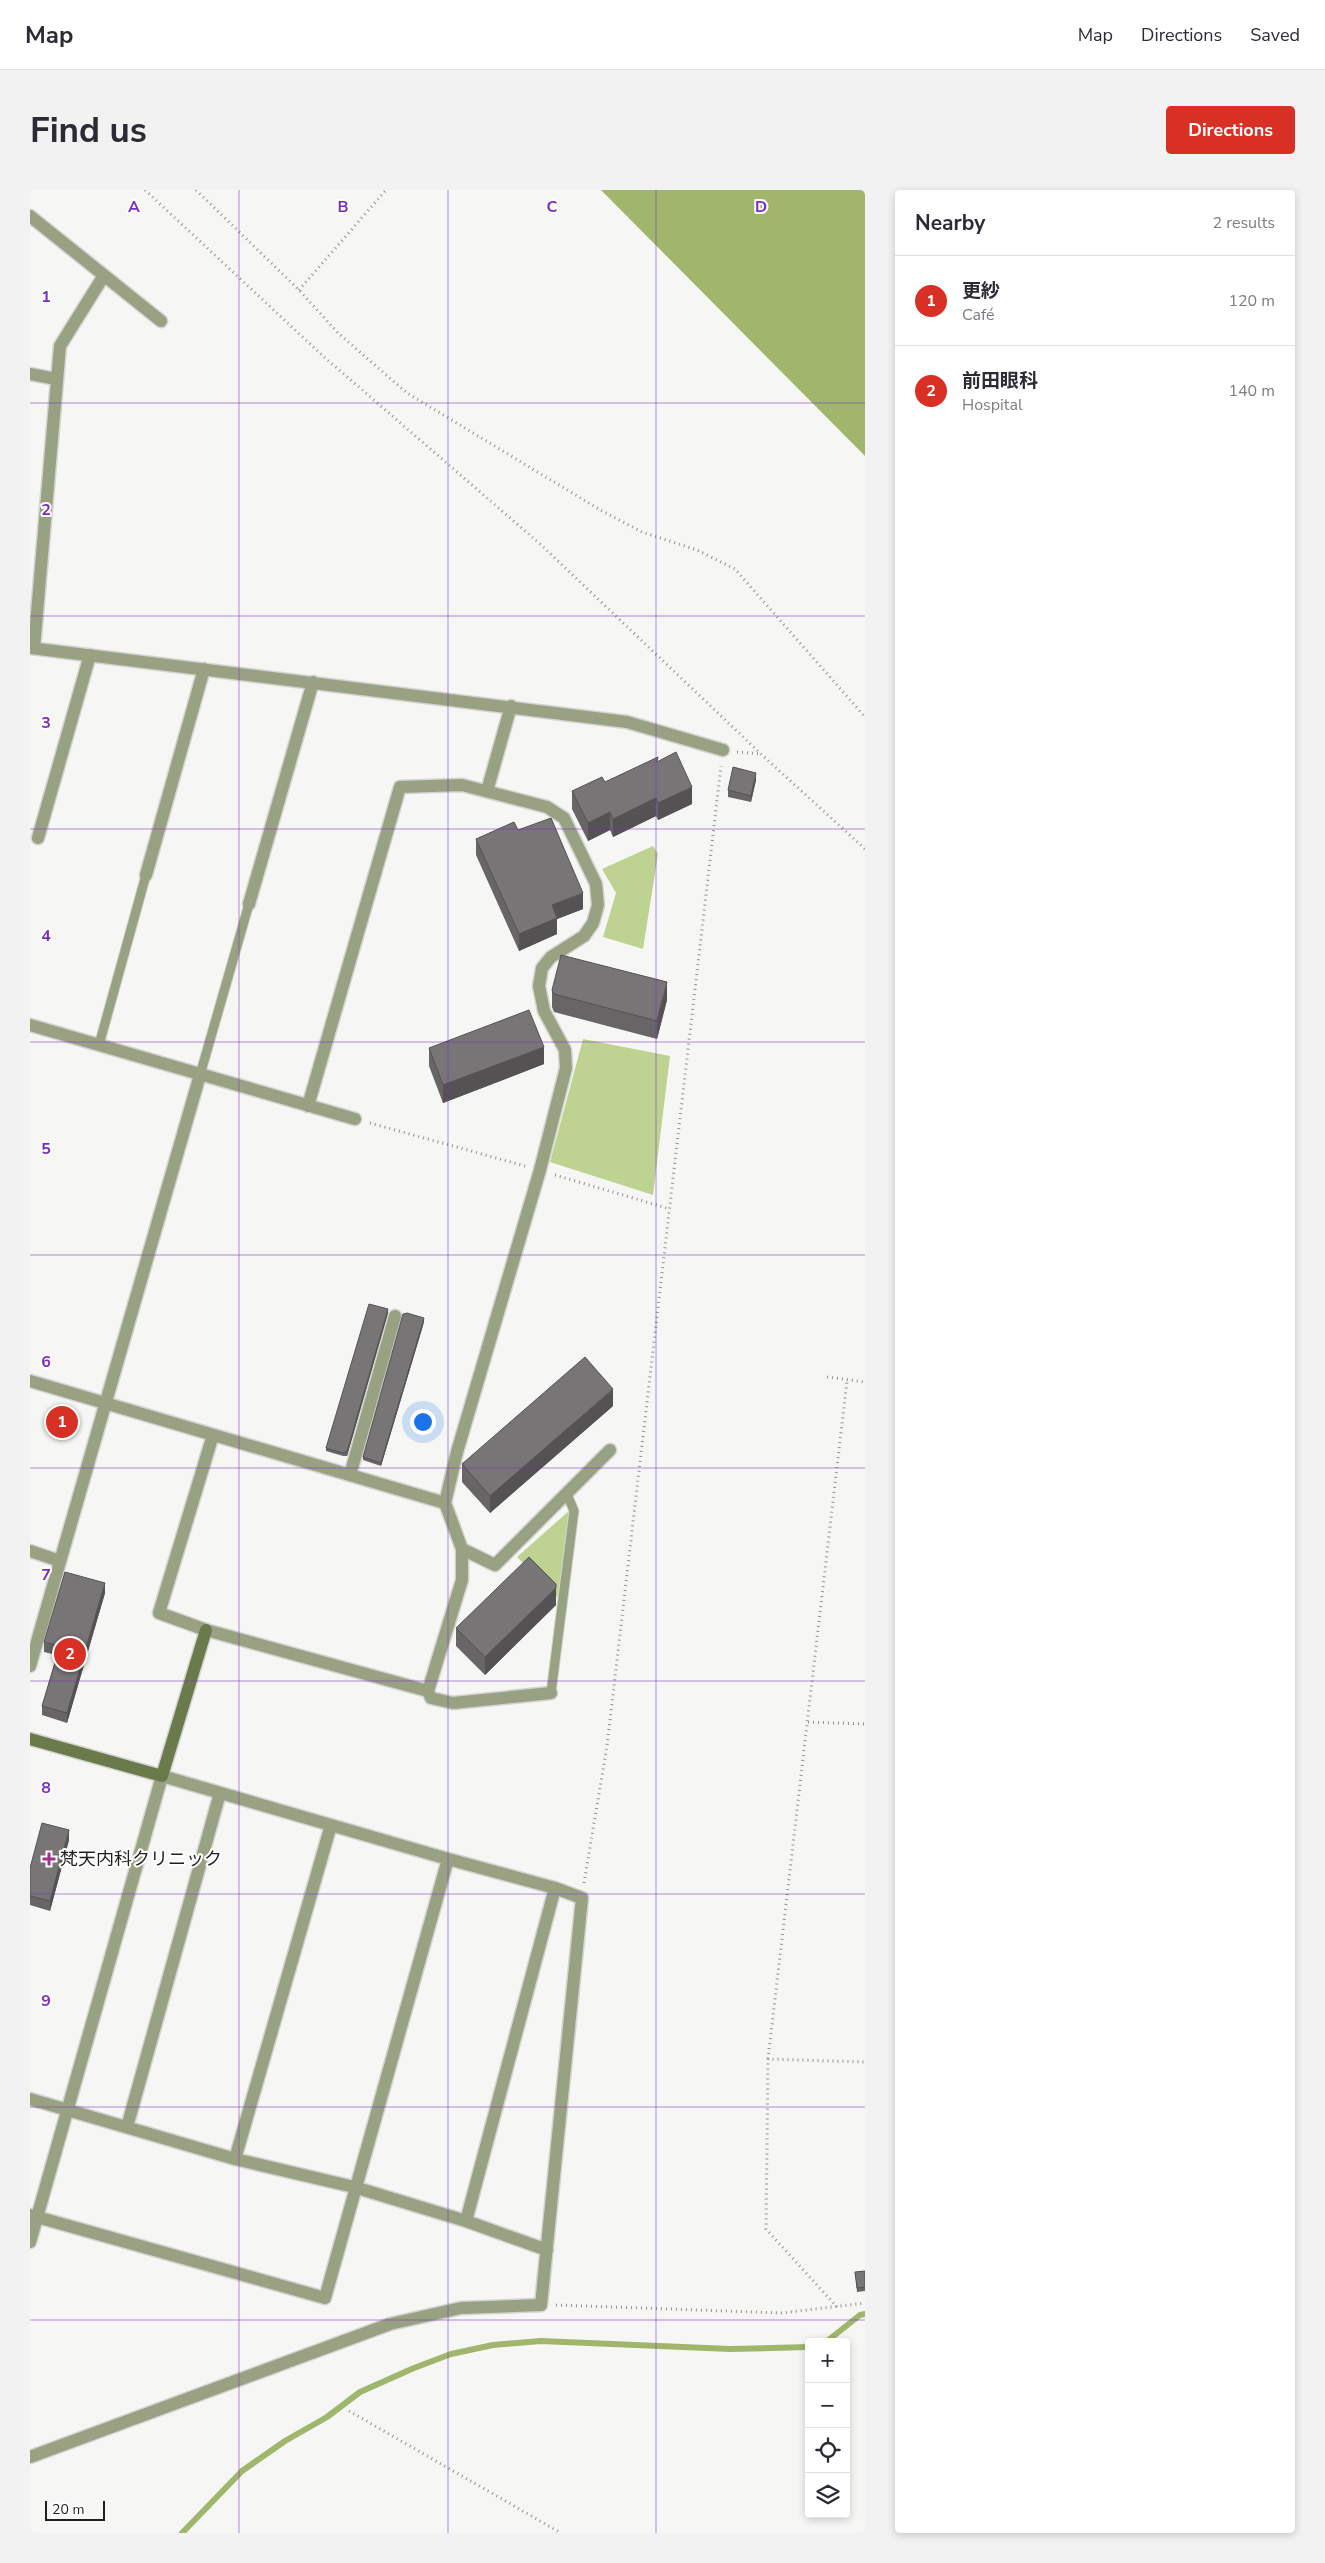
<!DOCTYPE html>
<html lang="en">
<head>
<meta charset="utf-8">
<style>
  body { margin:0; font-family:"Nunito Sans","Noto Sans JP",sans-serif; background:#f2f2f3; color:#2b2b33 }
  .controls { position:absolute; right:15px; bottom:15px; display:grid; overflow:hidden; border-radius:5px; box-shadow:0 2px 8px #0003 }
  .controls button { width:45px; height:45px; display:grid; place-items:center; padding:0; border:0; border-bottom:1px solid #e1e1e2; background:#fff; color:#2b2b33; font:25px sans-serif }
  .scale { position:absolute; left:15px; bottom:12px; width:60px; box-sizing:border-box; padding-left:5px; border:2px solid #1f1f1e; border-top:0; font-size:14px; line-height:18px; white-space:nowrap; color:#1f1f1e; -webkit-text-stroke:4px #fff; paint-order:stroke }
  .you { position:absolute; left:392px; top:1231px; width:18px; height:18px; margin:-12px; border:4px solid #fff; border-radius:50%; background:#1a73e8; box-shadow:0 0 0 8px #1a73e833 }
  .badge { display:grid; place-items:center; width:32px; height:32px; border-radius:50%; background:#d93025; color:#fff; font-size:16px; font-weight:700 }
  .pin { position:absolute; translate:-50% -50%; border:2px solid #fff; box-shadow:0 1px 5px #0006 }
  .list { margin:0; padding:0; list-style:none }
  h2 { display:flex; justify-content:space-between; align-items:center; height:65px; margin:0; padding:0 20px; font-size:21px }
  h2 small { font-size:16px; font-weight:400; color:#7c7c81 }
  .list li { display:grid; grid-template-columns:32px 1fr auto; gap:15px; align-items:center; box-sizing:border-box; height:90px; padding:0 20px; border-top:1px solid #e1e1e2 }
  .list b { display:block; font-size:19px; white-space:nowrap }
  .list p { margin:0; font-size:16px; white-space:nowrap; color:#7c7c81 }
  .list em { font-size:16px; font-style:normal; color:#7c7c81 }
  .icon { flex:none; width:28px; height:28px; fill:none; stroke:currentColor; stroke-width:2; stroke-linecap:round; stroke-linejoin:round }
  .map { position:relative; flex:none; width:835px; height:2343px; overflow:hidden; border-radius:5px }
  header { display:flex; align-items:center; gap:30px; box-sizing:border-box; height:70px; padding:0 25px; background:#fff; border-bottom:1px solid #e1e1e2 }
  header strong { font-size:24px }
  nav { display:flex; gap:28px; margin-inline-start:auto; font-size:18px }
  .intro { display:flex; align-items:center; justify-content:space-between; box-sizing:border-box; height:120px; padding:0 30px }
  h1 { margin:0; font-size:35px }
  .button { padding:12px 22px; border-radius:5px; background:#d93025; color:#fff; font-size:18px; font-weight:700 }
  main { display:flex; gap:30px; padding:0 30px }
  aside { flex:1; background:#fff; border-radius:5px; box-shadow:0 2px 8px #0003 }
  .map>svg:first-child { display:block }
  .green { fill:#bed392 }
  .water { fill:#9fb66c }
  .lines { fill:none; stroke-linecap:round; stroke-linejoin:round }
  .stream { stroke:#9fb66c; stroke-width:6 }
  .lane-casing { stroke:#d4d4d2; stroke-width:11 }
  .street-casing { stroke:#d4d4d2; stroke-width:15 }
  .secondary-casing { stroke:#d4d4d2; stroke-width:15 }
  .path { stroke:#929290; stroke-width:3; stroke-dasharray:1 4; stroke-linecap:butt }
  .lane { stroke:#98a283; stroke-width:9 }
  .street { stroke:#98a283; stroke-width:12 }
  .secondary { stroke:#6b7a4b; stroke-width:12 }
  .wall { fill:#676566 }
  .shaded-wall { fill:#545253 }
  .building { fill:#787577; stroke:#545253 }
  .grid { fill:none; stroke:#7b2cbf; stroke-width:1; stroke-opacity:0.55 }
  .poi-dot { fill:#a1318e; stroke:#fff; stroke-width:2 }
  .labels { text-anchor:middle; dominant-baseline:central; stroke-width:4; stroke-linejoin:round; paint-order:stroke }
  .poi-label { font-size:18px; fill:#1f1f1e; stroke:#fff; text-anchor:start }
  .grid-label { font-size:16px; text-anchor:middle; font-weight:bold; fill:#7b2cbf; stroke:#fff; stroke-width:4; stroke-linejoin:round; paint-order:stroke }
</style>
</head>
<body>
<header>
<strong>Map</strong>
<nav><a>Map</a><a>Directions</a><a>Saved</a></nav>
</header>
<div class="intro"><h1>Find us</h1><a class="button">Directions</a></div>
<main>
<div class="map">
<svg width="835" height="2343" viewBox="0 0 835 2343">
  <rect width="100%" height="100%" fill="#f6f7f4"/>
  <path class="green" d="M623 656 628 664 613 759 573 747 586 703 572 679Z
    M553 849 640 866 623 1005 520 972Z
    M540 1320 528 1408 487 1367Z"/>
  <path class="water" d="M571 0H835V266Z"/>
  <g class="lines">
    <path class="stream" d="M796 2152 830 2125 835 2124
      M152 2343 212 2281 255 2251 297 2227 330 2202 384 2178 421 2164 463 2155 511 2151 700 2159 779 2157"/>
    <g class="lane-casing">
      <path id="lane" d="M69 855 116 685
        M170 885 219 714
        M521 1503 544 1321 537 1304"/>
    </g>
    <g class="street-casing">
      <path id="street" d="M0 26 131 131
        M0 184 26 189
        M0 458 597 532 693 560
        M4 458 30 156 73 87
        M457 601 481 516
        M8 648 60 465
        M116 685 174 479
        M219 714 283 492
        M0 835 325 929
        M278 916 370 597 432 595 517 617 534 628 566 694 568 715 563 733 554 746 521 767 512 778 509 796 514 821 535 860 536 878 510 980 427 1262 415 1313 432 1359V1390L398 1501 401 1508 423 1513 521 1503
        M0 1191 415 1313
        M183 1245 129 1423 176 1440 398 1501
        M320 1285 365 1126
        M432 1359 465 1375 580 1260
        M0 1361 30 1371
        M0 1476 170 885
        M0 1909 205 1969 324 1997 436 2031 517 2060
        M97 1937 190 1603
        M205 1969 301 1635
        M0 2025 295 2108 418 1669
        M436 2031 525 1698
        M0 2052 132 1586 418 1669 525 1698 552 1708 511 2115 431 2118 360 2134 0 2267"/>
    </g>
    <g class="secondary-casing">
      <path id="secondary" d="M0 1549 132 1586 176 1440"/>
    </g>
    <path class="path" d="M115 0 293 166 509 353 731 564 835 659
      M166 0 269 100 308 143 377 203 572 321 612 342 667 360 705 379 835 527
      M269 100 356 0
      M707 562 731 564
      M340 933 495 976
      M525 985 640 1019
      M797 1187 835 1192
      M778 1532 835 1534
      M554 1693 577 1556 691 576
      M738 1869 817 1191
      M526 2115 752 2123 835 2113
      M807 2117 736 2039 738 1869 835 1872
      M319 2221 531 2343"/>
    <use href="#lane" class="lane"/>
    <use href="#street" class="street"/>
    <use href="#secondary" class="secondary"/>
  </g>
  <path class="wall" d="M628 571 662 614 628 630 626 626 583 647 580 640 558 651 542 619V601L575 592Z
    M726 590 721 612 698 607V600Z
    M488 640 553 719 527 729V744L489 761 446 665V649Z
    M522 800 637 810 627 849 524 822 522 817Z
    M399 858 514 874 413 913 399 876Z
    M358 1123 317 1266H313L296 1261V1258Z
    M394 1132 351 1276 333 1270V1267Z
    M583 1216 460 1323 432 1292V1274Z
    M75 1403 37 1533 12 1525V1516L27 1465 14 1462V1452Z
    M526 1412V1415L455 1485 426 1456V1438Z
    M39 1650 20 1721 0 1715V1678Z
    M835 2081V2101L827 2102 825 2082Z"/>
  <path class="shaded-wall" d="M726 583V590L721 612V606Z
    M662 597V614L628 630V613Z
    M626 608V626L583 647V629Z
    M580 622V640L558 651V633Z
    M553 703V719L527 729V744L489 761V744L522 715Z
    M637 792V810L627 849V831Z
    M514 857V874L413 913V895Z
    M358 1119V1123L317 1266V1262Z
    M394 1128V1132L351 1276V1273Z
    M583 1199V1216L460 1323V1306Z
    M75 1393V1403L37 1533V1523Z
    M526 1394V1415L455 1485V1467Z
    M39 1640V1650L20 1721V1711Z"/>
  <path class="building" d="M646 562 662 597 628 613 626 608 583 629 580 622 558 633 542 601 572 587 575 592 628 567 627 572Z
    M703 577 726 583 721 606 698 600Z
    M521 628 553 703 522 715 527 728 489 744 446 649 484 632 488 640Z
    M531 765 637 792 627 831 524 804 522 800Z
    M499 820 514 857 413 895 399 858Z
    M339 1114 358 1119 317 1262 313 1263 296 1258Z
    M377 1123 394 1128 351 1273 333 1267 373 1124Z
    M555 1167 583 1199 460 1306 432 1274Z
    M499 1367 526 1394V1398L455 1467 426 1438Z
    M35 1382 75 1393 37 1523 12 1516 30 1456 14 1452Z
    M12 1633 39 1640 20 1711 0 1706V1678Z
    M835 2081V2097L827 2098 825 2082Z"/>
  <path class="grid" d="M209 0V2343M418 0V2343M626 0V2343M0 213H835M0 426H835M0 639H835M0 852H835M0 1065H835M0 1278H835M0 1491H835M0 1704H835M0 1917H835M0 2130H835"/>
  <path class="poi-dot" d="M16.5 1661.5h5v5h5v5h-5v5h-5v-5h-5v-5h5z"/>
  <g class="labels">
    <g class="poi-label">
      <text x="30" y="1669">梵天内科クリニック</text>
    </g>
  </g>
  <g class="grid-label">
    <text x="104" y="22">A</text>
    <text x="313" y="22">B</text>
    <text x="522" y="22">C</text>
    <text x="731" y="22">D</text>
    <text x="16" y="112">1</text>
    <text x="16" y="325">2</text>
    <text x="16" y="538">3</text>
    <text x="16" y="751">4</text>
    <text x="16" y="964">5</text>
    <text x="16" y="1177">6</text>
    <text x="16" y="1390">7</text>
    <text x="16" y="1603">8</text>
    <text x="16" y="1816">9</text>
  </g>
</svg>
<div class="controls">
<button>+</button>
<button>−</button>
<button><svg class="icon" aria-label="locate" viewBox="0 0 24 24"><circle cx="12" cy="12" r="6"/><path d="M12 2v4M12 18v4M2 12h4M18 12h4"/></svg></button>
<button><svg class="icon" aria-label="layers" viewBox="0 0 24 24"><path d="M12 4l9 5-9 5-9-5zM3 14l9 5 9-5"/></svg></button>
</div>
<div class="scale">20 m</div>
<div class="you"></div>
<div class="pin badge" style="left:32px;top:1232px">1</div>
<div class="pin badge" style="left:40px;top:1464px">2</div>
</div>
<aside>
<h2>Nearby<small>2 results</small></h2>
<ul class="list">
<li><span class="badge">1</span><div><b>更紗</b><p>Café</p></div><em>120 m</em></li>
<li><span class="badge">2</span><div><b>前田眼科</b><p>Hospital</p></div><em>140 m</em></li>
</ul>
</aside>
</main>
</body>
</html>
